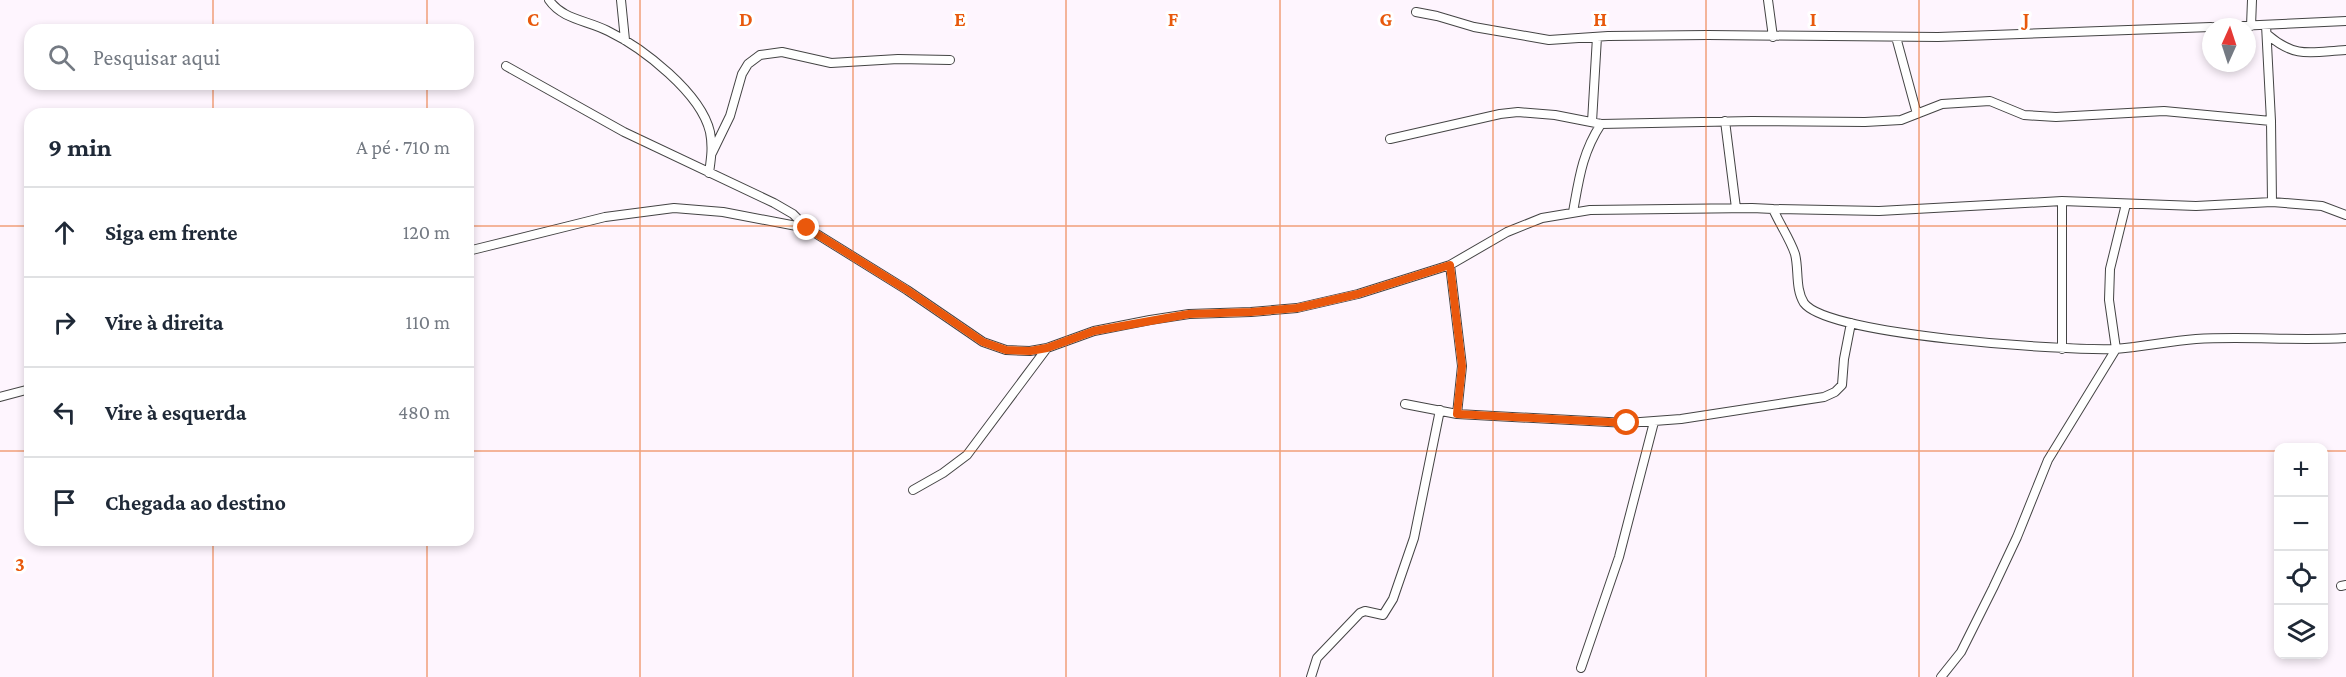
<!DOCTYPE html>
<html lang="pt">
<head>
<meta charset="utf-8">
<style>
  body { margin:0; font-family:"Crimson Pro",serif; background:#f6f6f7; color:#1f2937 }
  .controls { position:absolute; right:18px; bottom:18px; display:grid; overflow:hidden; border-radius:12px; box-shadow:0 3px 9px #0003 }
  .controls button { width:54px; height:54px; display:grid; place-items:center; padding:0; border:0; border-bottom:2px solid #e0e1e3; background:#fff; color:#1f2937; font:30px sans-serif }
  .compass { position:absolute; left:2202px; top:18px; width:54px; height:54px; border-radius:50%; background:#fff; box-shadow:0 3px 9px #0003; rotate:3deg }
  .stop { position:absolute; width:18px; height:18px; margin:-14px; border:4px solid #ea580c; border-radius:50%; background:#fff }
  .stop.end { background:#ea580c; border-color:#fff; box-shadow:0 2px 6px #0008 }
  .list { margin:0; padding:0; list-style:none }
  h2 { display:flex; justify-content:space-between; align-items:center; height:78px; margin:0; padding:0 24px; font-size:26px }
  h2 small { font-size:20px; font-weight:400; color:#747a83 }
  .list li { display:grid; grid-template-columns:39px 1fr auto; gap:18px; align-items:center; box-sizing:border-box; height:90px; padding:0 24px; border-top:2px solid #e0e1e3 }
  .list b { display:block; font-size:22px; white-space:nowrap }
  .list em { font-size:20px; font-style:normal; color:#747a83 }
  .icon { flex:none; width:33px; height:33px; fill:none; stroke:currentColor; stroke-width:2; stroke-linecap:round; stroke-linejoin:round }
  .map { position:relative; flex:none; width:2346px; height:677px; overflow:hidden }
  .search { position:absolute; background:#fff; box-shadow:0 3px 9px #0003; left:24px; top:24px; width:450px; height:66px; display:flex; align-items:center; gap:15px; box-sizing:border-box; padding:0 21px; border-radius:18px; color:#747a83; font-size:22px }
  .panel { position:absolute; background:#fff; box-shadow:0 3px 9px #0003; left:24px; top:108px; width:450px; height:438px; border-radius:18px }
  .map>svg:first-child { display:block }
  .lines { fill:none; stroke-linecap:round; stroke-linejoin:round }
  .street-casing { stroke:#444; stroke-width:10 }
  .street { stroke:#fff; stroke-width:8 }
  .route { stroke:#ea580c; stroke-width:8 }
  .grid { fill:none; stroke:#e8590c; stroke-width:1.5; stroke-opacity:0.55 }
  .grid-label { font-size:20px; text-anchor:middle; font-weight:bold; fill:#e8590c; stroke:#fff; stroke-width:6; stroke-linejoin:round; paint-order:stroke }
</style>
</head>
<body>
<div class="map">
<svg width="2346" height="677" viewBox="0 0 2346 677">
  <rect width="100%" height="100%" fill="#fef5fe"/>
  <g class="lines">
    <g class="street-casing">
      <path id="street" d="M549 0C563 20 587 20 608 31 643 48 701 93 710 132 713 147 711 159 709 173
        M621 0 625 40
        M1768 0 1773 37
        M1416 12 1437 16 1474 27 1549 40 1608 36 1708 35 1938 37 2211 27
        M2266 25 2271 121 2272 202
        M2251 26 2252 0
        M2214 27 2346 21
        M2268 35C2296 59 2311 52 2346 50
        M1896 37 1917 114
        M506 66 624 132 774 203 793 214 807 228
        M1725 121 1736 208
        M1592 122 1597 37
        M1390 139 1500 114 1518 112 1555 115 1601 124 1752 121 1865 122 1901 120 1942 104 1990 101 2024 115 2056 117 2164 111 2271 121
        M712 153 730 116 742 74 748 64 760 55 782 52 831 63 898 59 950 60
        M2062 201V349
        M1773 209 1879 211 2062 201 2196 206 2272 202 2322 206 2346 215
        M1573 212C1579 179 1582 153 1601 124
        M468 251 605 217 674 208 723 212 807 228 907 290 983 342 1006 350 1030 351 1047 348 1094 331 1150 320 1189 314 1251 312 1297 308 1358 294 1450 265 1507 232 1542 218 1590 210 1752 208 1773 209C1779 223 1790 239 1795 254 1799 269 1795 289 1804 303 1828 336 2068 351 2115 349 2142 347 2169 341 2196 339 2246 336 2296 341 2346 338
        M1450 265 1462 366 1457 414
        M0 397 30 389
        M1405 404 1457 414 1627 423 1681 419 1824 397 1835 392 1842 385 1844 359 1851 323
        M913 490 943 473 967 455 1047 348
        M2341 586 2346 585
        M1581 668 1619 557 1654 422
        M1311 677 1317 658 1360 613 1365 611 1383 615 1393 599 1414 538 1440 410
        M1941 677 1961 652 1993 588 2017 537 2048 460 2116 349 2109 300 2110 269 2126 204"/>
    </g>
    <use href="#street" class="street"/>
  </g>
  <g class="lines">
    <path class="route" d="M807 228 907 290 983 342 1006 350 1030 351 1047 348 1094 331 1189 314 1251 312 1297 308 1358 294 1450 265 1462 366 1457 414 1627 423"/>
  </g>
  <path class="grid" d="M213 0V30M427 0V30M640 0V677M853 0V677M1066 0V677M1280 0V677M1493 0V677M1706 0V677M1919 0V677M2133 0V677M213 84V114M427 84V114M0 226H30M468 226H2346M0 451H30M468 451H2278M2324 451H2346M213 540V677M427 540V677"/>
  <g class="grid-label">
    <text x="533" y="26">C</text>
    <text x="746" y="26">D</text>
    <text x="960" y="26">E</text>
    <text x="1173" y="26">F</text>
    <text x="1386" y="26">G</text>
    <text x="1600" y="26">H</text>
    <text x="1813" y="26">I</text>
    <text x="2026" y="26">J</text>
    <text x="20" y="571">3</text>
  </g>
</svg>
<div class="controls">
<button>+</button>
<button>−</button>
<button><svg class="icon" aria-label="locate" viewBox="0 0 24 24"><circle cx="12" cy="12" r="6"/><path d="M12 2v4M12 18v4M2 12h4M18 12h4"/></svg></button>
<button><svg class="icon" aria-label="layers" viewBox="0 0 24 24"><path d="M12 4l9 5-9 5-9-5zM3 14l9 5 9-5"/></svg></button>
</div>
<svg class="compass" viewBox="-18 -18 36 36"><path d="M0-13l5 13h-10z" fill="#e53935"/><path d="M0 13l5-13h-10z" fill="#747a83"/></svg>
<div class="stop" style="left:1627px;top:423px"></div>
<div class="stop end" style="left:807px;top:228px"></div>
<div class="search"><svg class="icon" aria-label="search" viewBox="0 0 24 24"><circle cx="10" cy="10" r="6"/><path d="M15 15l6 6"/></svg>Pesquisar aqui</div>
<section class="panel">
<h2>9 min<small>A pé · 710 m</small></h2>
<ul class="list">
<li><svg class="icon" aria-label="ahead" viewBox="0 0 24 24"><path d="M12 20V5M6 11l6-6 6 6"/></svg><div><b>Siga em frente</b></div><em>120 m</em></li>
<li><svg class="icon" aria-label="right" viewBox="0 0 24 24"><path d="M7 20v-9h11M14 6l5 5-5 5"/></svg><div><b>Vire à direita</b></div><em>110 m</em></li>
<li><svg class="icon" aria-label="left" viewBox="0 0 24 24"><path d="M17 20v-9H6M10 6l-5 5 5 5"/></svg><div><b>Vire à esquerda</b></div><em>480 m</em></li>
<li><svg class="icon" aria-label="arrive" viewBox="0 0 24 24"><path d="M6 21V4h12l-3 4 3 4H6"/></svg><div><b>Chegada ao destino</b></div></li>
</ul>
</section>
</div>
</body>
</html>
